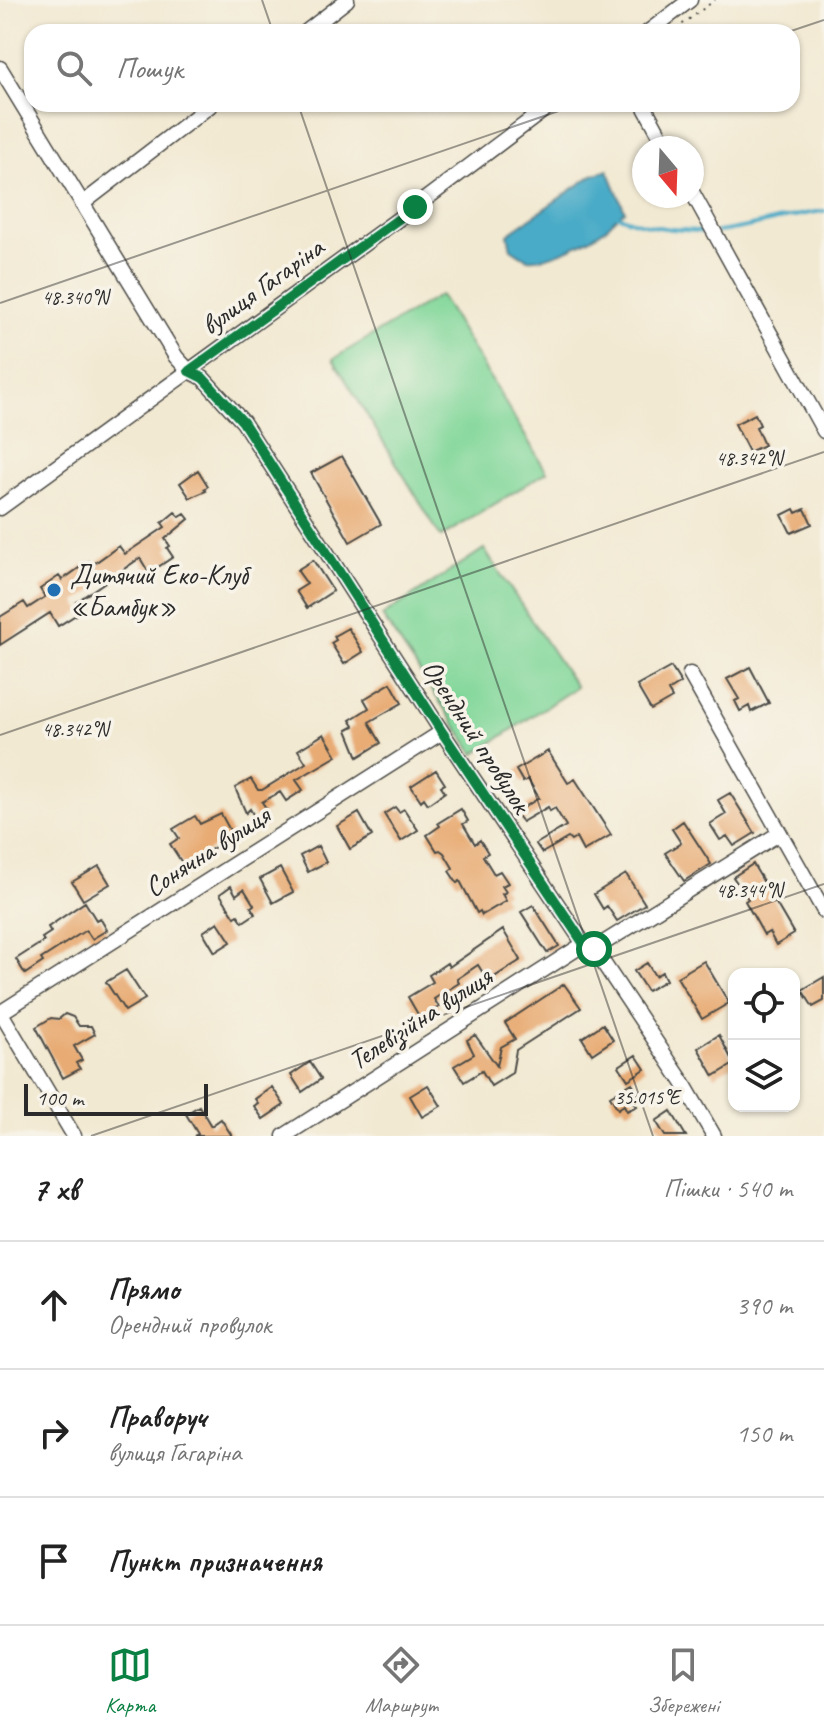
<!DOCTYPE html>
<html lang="uk">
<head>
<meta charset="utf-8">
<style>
  body { margin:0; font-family:Caveat,sans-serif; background:#f6f6f6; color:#222 }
  .controls { position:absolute; right:24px; bottom:24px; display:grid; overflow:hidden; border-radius:16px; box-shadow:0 2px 6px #0004 }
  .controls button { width:72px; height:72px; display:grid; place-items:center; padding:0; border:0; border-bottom:2px solid #e0e0e0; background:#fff; color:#222; font:40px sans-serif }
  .compass { position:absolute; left:632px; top:136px; width:72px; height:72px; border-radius:50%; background:#fff; box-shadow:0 2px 6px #0004; rotate:161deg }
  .scale { position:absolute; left:24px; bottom:20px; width:184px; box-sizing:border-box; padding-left:8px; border:4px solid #2b2b2b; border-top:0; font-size:22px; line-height:28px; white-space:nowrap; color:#2b2b2b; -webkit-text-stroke:6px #f7f3e8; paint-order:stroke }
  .stop { position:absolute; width:24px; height:24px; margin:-18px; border:6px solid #0b8043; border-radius:50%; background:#fff }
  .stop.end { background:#0b8043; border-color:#fff; box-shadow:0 2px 8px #0008 }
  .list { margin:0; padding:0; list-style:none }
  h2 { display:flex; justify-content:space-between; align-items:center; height:104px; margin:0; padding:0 32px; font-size:34px }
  h2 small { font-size:26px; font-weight:400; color:#767676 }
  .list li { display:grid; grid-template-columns:52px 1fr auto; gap:24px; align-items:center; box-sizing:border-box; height:128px; padding:0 32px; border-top:2px solid #e0e0e0 }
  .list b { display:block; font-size:30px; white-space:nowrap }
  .list p { margin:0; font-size:26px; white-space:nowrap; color:#767676 }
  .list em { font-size:26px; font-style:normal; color:#767676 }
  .icon { flex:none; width:44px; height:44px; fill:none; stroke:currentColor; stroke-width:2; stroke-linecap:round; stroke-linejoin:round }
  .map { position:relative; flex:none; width:824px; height:1136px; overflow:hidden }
  .search { position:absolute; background:#fff; box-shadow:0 2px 6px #0004; left:24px; right:24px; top:24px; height:88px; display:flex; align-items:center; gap:20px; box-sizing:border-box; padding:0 28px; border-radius:24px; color:#767676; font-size:30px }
  .sheet { height:488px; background:#fff }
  nav { display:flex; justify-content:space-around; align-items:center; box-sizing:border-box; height:112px; border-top:2px solid #e0e0e0; background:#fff; font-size:22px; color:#767676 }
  nav a { display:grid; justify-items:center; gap:4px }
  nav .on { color:#0b8043 }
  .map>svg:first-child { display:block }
  .green { fill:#81d79a; stroke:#568162; stroke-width:2 }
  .water { fill:#48abc7; stroke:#3a6b79; stroke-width:2 }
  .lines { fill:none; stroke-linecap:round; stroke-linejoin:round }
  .stream { stroke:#48abc7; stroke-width:4 }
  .building { fill:#e8ab73 }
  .minor-casing { stroke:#494844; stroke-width:17 }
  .path { stroke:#494844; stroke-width:2; stroke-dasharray:2 6; stroke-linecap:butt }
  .minor { stroke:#fff; stroke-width:14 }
  .route { stroke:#0b8043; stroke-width:10 }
  .ticks { fill:none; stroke:#2b2b2b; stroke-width:2; stroke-opacity:0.45 }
  .poi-dot { fill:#1f6fb2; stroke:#f7f3e8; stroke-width:3 }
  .labels { text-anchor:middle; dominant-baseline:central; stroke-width:7; stroke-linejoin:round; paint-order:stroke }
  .street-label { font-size:28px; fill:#2b2b2b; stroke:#f7f3e8 }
  .poi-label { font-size:28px; fill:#2b2b2b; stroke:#f7f3e8; text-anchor:start }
  .ticks-label { font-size:20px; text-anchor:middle; fill:#2b2b2b; stroke:#f7f3e8; stroke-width:7; stroke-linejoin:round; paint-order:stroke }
</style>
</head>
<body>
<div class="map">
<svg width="824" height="1136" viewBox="0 0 824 1136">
  <rect width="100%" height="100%" fill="#f7f3e8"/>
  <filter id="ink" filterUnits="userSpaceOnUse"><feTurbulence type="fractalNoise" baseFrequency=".0125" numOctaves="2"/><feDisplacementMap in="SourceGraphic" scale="16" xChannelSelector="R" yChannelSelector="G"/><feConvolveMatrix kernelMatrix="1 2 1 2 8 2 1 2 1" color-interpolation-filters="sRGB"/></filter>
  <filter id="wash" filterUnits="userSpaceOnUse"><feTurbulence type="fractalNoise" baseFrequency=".006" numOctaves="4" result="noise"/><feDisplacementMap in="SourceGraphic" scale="32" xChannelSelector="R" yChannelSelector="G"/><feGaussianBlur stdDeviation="1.8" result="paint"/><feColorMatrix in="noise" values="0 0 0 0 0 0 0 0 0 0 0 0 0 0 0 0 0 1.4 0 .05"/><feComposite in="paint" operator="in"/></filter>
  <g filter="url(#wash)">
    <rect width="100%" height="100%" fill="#f2e9d2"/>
    <path class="green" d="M440 295 547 472 441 537 333 359Z
      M484 549 576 687 475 754 382 616Z"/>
    <path class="water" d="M608 170 625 211C617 215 613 222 606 228 591 240 547 262 528 259 522 257 516 252 511 249L508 234 593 175Z"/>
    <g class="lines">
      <path class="stream" d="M617 215C645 228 677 230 708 232
        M717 232C754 228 787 215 824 211"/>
    </g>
    <g id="blocks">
      <path class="building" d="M755 414 760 425 756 427 764 445 749 452 735 424Z
        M342 456 381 524 350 542 311 473Z
        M198 470 208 486 204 489 206 491 190 498 180 483Z
        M794 509 796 513 805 509 812 524 791 533 782 515Z
        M175 512 180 517 185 514 189 519 165 539 170 546 167 548 173 557 149 573 140 558 76 602 82 611 58 626 50 613 0 645V617L24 602 28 608 45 597 40 589 59 576 62 580 89 561 92 565 119 546 125 554 165 527 162 523Z
        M313 560 333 591 307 608 296 591 307 584 297 570Z
        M348 628 363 652 344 664 331 643 336 640 334 636Z
        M671 667 681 683 668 691 672 698 651 710 637 686Z
        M750 667 769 703 751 712 749 706 740 711 735 701 739 699 727 679Z
        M391 683 402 703 369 722 381 743 358 757 347 730 354 726 350 720 369 708 364 699Z
        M324 734 337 756 296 780 303 790 286 801 280 792 262 802 268 811 255 818 250 809 246 813 235 788 251 779 258 790H262L306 763 298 750Z
        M548 751 568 783 575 779 611 835 583 851 576 838 571 841 568 838 542 853 536 844 566 826 555 808 550 811 548 807 522 822 515 813 539 798 528 779 523 782 516 770Z
        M436 770 445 784 441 786 445 792 428 804 424 798 421 801 411 786Z
        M730 793 755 833 734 846 727 836 720 840 710 824 726 814 718 800Z
        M395 807 399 812 404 809 418 830 401 841 384 814Z
        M461 809 468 821 463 824 475 844 480 840 488 853 483 856 494 874 500 871 508 883 502 886 506 892 502 894 506 901 482 915 480 911 477 913 460 881 457 883 449 871 453 868 444 853 440 850 437 851 427 835 440 826 438 823Z
        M359 813 372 836 350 849 337 826Z
        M221 814 233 836 184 866 170 844 179 838 173 829 195 816 200 824Z
        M683 821 711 864 684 881 665 853 681 843 672 829Z
        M318 846 326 862 308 872 300 856Z
        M753 864 794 934 776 945 769 932 764 935 745 901 748 899 733 877Z
        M99 866 110 884 83 900 72 882Z
        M280 868 293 892 273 903 260 879Z
        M626 874 645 904 617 921 607 906 603 909 594 894Z
        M231 886 236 895 244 889 254 905 251 907 255 914 243 922 238 915 235 917 220 894Z
        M85 902 96 920 100 918 107 930 92 939 86 930 41 959 43 962 25 974 16 959 44 941 42 938 51 932 48 927Z
        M533 905 559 946 547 953 521 912Z
        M218 922 231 942 215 952 203 932Z
        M503 930 521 960 488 981 478 965 457 979 459 983 434 999 439 1007 420 1018 408 997 433 982 429 975 447 963 449 967Z
        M704 961 729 1003 702 1019 677 977Z
        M647 963 655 976 662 972 666 980 647 991 634 971Z
        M126 970 145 999 125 1011 106 982Z
        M824 977V1001L813 1007 802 990Z
        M564 984 581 1008 516 1050 512 1073 491 1086 482 1071 464 1082 454 1066 474 1054 467 1040 475 1035 497 1066 501 1047 515 1039 505 1023Z
        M65 1014 73 1017 79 1026H91L95 1034 74 1046 82 1060 76 1063 80 1069 63 1078 36 1027 51 1018 59 1019Z
        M603 1024 613 1040 592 1054 582 1038Z
        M719 1035 734 1064 714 1076 698 1048Z
        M636 1055 645 1069 628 1080 619 1066Z
        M310 1062 321 1079 302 1092 291 1075Z
        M632 1083 639 1094 632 1098 637 1106 627 1111 624 1105 618 1109 610 1096Z
        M428 1085 441 1106 422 1117 410 1096Z
        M272 1087 284 1105 263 1119 254 1106 258 1103 255 1099Z
        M199 1106 211 1126 221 1119 232 1136H194L198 1134 186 1114Z
        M671 1111 686 1136H665L656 1121Z"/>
    </g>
  </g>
  <g filter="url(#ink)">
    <use href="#blocks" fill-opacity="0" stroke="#494844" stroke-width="2"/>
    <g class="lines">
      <g class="minor-casing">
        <path id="minor" d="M306 32 347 0
          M648 32 690 0
          M0 68 176 357 189 371 203 378 243 422 442 732 584 944 594 949 682 1081 714 1136
          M643 104 667 148
          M692 192 824 431
          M82 204 212 104
          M0 508 415 207 552 104
          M690 674 824 911
          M594 949 780 833
          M0 1013 442 732
          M1 1013 74 1136
          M284 1136 584 944"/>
      </g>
      <path class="path" d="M676 29 715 0
        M564 111 573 104"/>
      <use href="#minor" class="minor"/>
    </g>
  </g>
  <g class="lines" filter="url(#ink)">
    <path class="route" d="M415 207 189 371 203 378 243 422 442 732 584 944 594 949"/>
  </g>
  <path class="ticks" d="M262 0 273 32M788 32 824 20M298 104 653 1136M0 303 579 104M0 735 824 452M91 1136 824 884"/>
  <circle class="poi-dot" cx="54" cy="590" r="8"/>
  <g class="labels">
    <g class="street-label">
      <text transform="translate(262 286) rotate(-36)">вулиця Гагаріна</text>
      <text transform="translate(477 736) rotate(57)">Орендний провулок</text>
      <text transform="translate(207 851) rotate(-33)">Сонячна вулиця</text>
      <text transform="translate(420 1018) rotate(-33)">Телевізійна вулиця</text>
    </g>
    <g class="poi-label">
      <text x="70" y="574">Дитячий Еко-Клуб<tspan x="70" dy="32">«Бамбук»</tspan></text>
    </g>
  </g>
  <g class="ticks-label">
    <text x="75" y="304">48.340°N</text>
    <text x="749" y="465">48.342°N</text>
    <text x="75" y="736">48.342°N</text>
    <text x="749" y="897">48.344°N</text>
    <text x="647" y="1104">35.015°E</text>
  </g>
</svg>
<div class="controls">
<button><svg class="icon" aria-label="locate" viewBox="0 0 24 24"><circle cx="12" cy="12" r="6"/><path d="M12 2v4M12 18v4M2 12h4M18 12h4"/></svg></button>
<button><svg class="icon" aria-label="layers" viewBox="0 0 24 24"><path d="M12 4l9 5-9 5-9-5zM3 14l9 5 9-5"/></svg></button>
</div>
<svg class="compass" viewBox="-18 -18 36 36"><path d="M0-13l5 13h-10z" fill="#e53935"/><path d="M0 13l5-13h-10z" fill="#767676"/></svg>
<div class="scale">100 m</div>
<div class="stop" style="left:594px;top:949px"></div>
<div class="stop end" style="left:415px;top:207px"></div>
<div class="search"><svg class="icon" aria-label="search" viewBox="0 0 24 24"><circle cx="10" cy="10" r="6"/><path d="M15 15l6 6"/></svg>Пошук</div>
</div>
<section class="sheet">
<h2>7 хв<small>Пішки · 540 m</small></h2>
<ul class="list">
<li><svg class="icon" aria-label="ahead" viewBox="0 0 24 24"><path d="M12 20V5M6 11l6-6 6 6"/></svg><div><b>Прямо</b><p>Орендний провулок</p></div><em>390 m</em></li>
<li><svg class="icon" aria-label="right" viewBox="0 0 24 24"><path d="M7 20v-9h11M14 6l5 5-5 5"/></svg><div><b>Праворуч</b><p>вулиця Гагаріна</p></div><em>150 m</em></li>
<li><svg class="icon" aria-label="arrive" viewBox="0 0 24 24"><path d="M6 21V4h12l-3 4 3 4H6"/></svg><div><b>Пункт призначення</b></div></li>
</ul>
</section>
<nav>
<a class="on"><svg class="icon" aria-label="map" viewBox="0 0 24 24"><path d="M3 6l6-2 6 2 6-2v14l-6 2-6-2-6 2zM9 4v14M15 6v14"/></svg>Карта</a>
<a><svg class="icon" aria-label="directions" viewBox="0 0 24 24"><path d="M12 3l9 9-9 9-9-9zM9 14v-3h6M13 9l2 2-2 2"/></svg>Маршрут</a>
<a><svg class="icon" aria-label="saved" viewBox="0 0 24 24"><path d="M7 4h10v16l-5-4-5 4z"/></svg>Збережені</a>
</nav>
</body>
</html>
